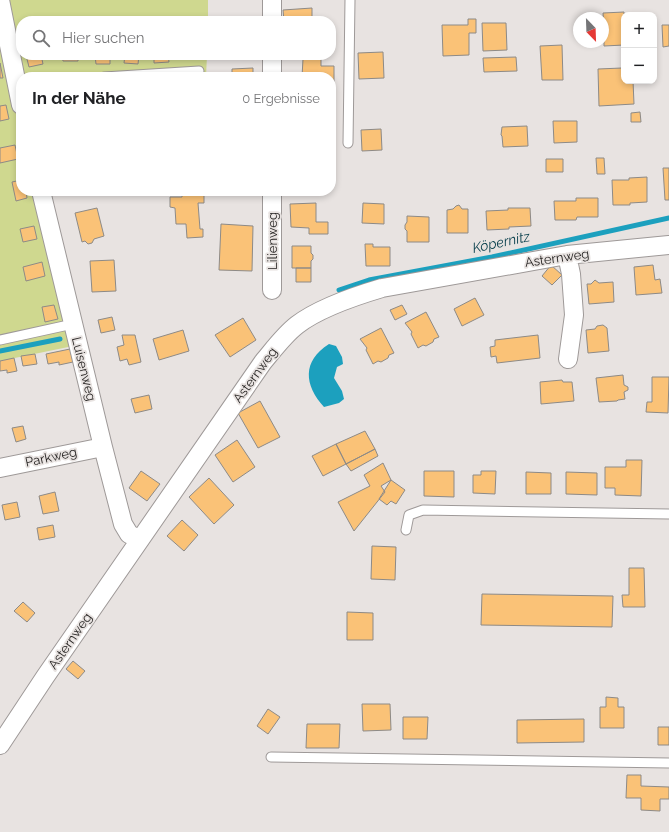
<!DOCTYPE html>
<html lang="de">
<head>
<meta charset="utf-8">
<style>
  body { margin:0; font-family:Raleway,sans-serif; background:#f6f6f6; color:#202124 }
  .controls { position:absolute; right:12px; top:12px; display:grid; overflow:hidden; border-radius:8px; box-shadow:0 2px 6px #0003 }
  .controls button { width:36px; height:36px; display:grid; place-items:center; padding:0; border:0; border-bottom:1px solid #e0e0e0; background:#fff; color:#202124; font:20px sans-serif }
  .compass { position:absolute; left:573px; top:12px; width:36px; height:36px; border-radius:50%; background:#fff; box-shadow:0 2px 6px #0003; rotate:157deg }
  .list { margin:0; padding:0; list-style:none }
  h2 { display:flex; justify-content:space-between; align-items:center; height:52px; margin:0; padding:0 16px; font-size:17px }
  h2 small { font-size:13px; font-weight:400; color:#757577 }
  .icon { flex:none; width:22px; height:22px; fill:none; stroke:currentColor; stroke-width:2; stroke-linecap:round; stroke-linejoin:round }
  .map { position:relative; flex:none; width:669px; height:832px; overflow:hidden }
  .search { position:absolute; background:#fff; box-shadow:0 2px 6px #0003; left:16px; top:16px; width:320px; height:44px; display:flex; align-items:center; gap:10px; box-sizing:border-box; padding:0 14px; border-radius:16px; color:#757577; font-size:15px }
  .panel { position:absolute; background:#fff; box-shadow:0 2px 6px #0003; left:16px; top:72px; width:320px; height:124px; border-radius:16px }
  .map>svg:first-child { display:block }
  .green { fill:#cfd88f }
  .water { fill:#1ca0be }
  .lines { fill:none; stroke-linecap:round; stroke-linejoin:round }
  .stream { stroke:#1ca0be; stroke-width:5 }
  .building { fill:#fac277; stroke:#8d8a87 }
  .service-casing { stroke:#9e9998; stroke-width:11 }
  .minor-casing { stroke:#9e9998; stroke-width:20 }
  .service { stroke:#fff; stroke-width:9 }
  .minor { stroke:#fff; stroke-width:18 }
  .labels { text-anchor:middle; dominant-baseline:central; stroke-width:3.5; stroke-linejoin:round; paint-order:stroke }
  .street-label { font-size:13px; fill:#211f1e; stroke:#e8e3e1 }
  .water-label { font-size:14px; font-style:italic; fill:#043c49; stroke:#e8e3e1 }
</style>
</head>
<body>
<div class="map">
<svg width="669" height="832" viewBox="0 0 669 832">
  <rect width="100%" height="100%" fill="#e8e3e1"/>
  <path class="green" d="M0 0H208V21H21V55H207L206 77H21V191H45L83 344 0 361Z"/>
  <path class="water" d="M329 344 336 346 342 357 343 364 337 367 334 378 342 391 344 399 339 403 324 407C304 385 302 361 329 344Z"/>
  <g class="lines">
    <path class="stream" d="M339 290 369 280 492 257 669 218
      M0 351 60 339"/>
  </g>
  <path class="building" d="M312 8V21H284L283 10Z
    M624 12V45L604 46V35H605V29H604L603 13Z
    M468 19H476V33H469V55L443 56 442 25H468Z
    M482 23H506L507 50 483 51Z
    M662 25H669V46L663 47Z
    M562 45 563 80H542L540 46Z
    M383 52 384 78 359 79 358 53Z
    M26 55H41L43 64 29 67Z
    M62 55H78V61H63Z
    M95 55H110V64H96Z
    M125 55H139L138 64 124 63Z
    M154 55H168L169 62 154 63Z
    M184 55H199V57L184 58Z
    M516 57 517 71 484 72 483 58Z
    M303 59H321V66H334V86H331V77H302Z
    M0 63 3 78H0Z
    M253 68V77H220L219 74H232V69Z
    M622 68V72H624V81H633L634 104 599 106 598 69Z
    M6 105 9 119 0 121V106Z
    M640 112 641 122H631V113Z
    M553 121H577V142L554 143Z
    M527 126 528 146 503 147 502 136 501 135 502 127Z
    M381 129 382 150 362 151 361 130Z
    M15 145 18 159 0 163V148Z
    M596 158H604L605 174H597Z
    M546 159H563V172H546Z
    M663 168H669V200H665Z
    M647 177V202L630 203V205H613L612 180H629V178Z
    M21 180V191H26L27 198 16 201 12 182Z
    M180 191H204V203H198L200 229H203V237L187 238 186 224H176L175 208 170 207V197H182V192H180Z
    M576 198H598V217H577L576 220H555L554 201H576Z
    M316 203V222H328V234H309V228L291 227 290 204Z
    M363 203 384 204V224L362 223Z
    M459 205 462 209H468V233H447V210L453 209 456 206Z
    M97 208 104 236 94 239 92 243 88 244 85 241 82 242 75 213Z
    M508 208H530L531 226 509 227V229L487 230 486 211 508 210Z
    M407 216 429 217V242H407V231L405 229V225L407 222Z
    M221 224 253 226 252 271 219 270Z
    M34 226 37 239 23 242 20 229Z
    M365 244H373V247H390V266H366Z
    M292 246H311V253L313 255V259L311 261V268H292Z
    M114 260 116 291 92 292 90 261Z
    M42 262 45 276 26 281 23 267Z
    M551 265 562 275 552 285 542 276Z
    M653 265 655 280 660 279 662 293 636 295 634 267Z
    M296 268H311V282H296Z
    M595 280 599 283 613 282 614 302 589 304 587 284H591Z
    M475 298 484 315 462 326 454 309Z
    M54 305 58 319 45 322 42 307Z
    M402 305 407 314 395 320 390 310Z
    M426 312 439 337 434 339 433 342 426 346 423 345 418 348 411 334 412 332 405 323Z
    M112 317 115 330 101 333 98 320Z
    M243 318 256 340 230 357 215 335Z
    M603 325 607 328 609 351 588 353 586 330 595 329 597 326Z
    M381 328 394 353 389 355 388 358 381 362 378 361 373 364 366 350 367 348 360 339Z
    M183 330 189 351 159 360 153 339Z
    M122 335H135L141 362 129 365 127 359 120 361 117 347 124 345Z
    M538 335 540 358 497 363 496 356 491 357 490 347 495 346V340Z
    M70 349 73 362 59 365V362L48 364 46 354Z
    M35 354 37 364 23 366 21 356Z
    M14 358 17 371 7 373V370L0 371V361Z
    M623 375 624 385 628 387V390L624 392 625 399 618 400 617 401 599 402 596 378Z
    M652 377H669L668 413 646 412 647 402H652Z
    M562 380 563 382H572L574 401 541 404 540 382Z
    M149 395 152 409 135 413 131 399Z
    M260 401 280 437 258 448 238 413Z
    M23 426 26 439 16 442 12 428Z
    M365 431 375 449 346 464 336 444Z
    M237 440 255 467 233 482 215 455Z
    M336 444 346 464 323 476 312 456Z
    M375 449 378 456 351 471 346 464Z
    M626 460H642L641 496 615 495V488H605V467H626Z
    M383 463 391 480 381 486 385 492 354 531 338 502 370 486 364 475Z
    M141 471 160 484 147 501 129 488Z
    M424 471H454V497L424 496Z
    M481 471H496L495 494 473 493V475H481Z
    M526 472 551 473V494H526Z
    M566 472 597 473V495L566 494Z
    M209 478 234 505 214 524 189 497Z
    M391 480 405 490 396 504 391 501 387 505 379 499Z
    M55 492 59 511 43 514 39 496Z
    M17 502 20 517 5 520 2 505Z
    M182 520 198 535 184 551 167 536Z
    M53 525 55 537 39 540 37 528Z
    M372 546 396 547 395 580 371 579Z
    M629 568H644L645 607H623L622 595H629Z
    M482 594 613 596 612 627 481 625Z
    M23 602 35 613 27 622 14 611Z
    M347 612 373 613V640H347Z
    M73 661 85 671 78 679 66 669Z
    M606 697 618 698V707H624V728H600V707H606Z
    M362 704H390L391 730 363 731Z
    M268 709 280 717 268 734 257 726Z
    M403 717H428L427 739H403Z
    M584 719V742L517 743V720Z
    M307 724H340L339 748H306Z
    M658 727H669V745H658Z
    M627 775H641V786L669 787V799H660V811L641 810V798H626Z"/>
  <g class="lines">
    <g class="service-casing">
      <path id="service" d="M104 77 199 71
        M348 143 350 0
        M0 340 73 324
        M406 530 409 515 423 510 669 514
        M271 757 669 763"/>
    </g>
    <g class="minor-casing">
      <path id="minor" d="M0 0 21 105
        M272 0V21
        M272 55V77
        M41 191 103 447 123 524 129 534 140 540
        M272 191V290
        M567 255 571 274 574 315 568 359
        M0 468 103 447
        M0 745 45 677 263 362C274 349 284 335 297 325 319 308 355 296 382 288L567 255 669 245"/>
    </g>
    <use href="#service" class="service"/>
    <use href="#minor" class="minor"/>
  </g>
  <g class="labels">
    <g class="street-label">
      <text transform="translate(272 241) rotate(-90)">Lilienweg</text>
      <text transform="translate(557 258) rotate(-8)">Asternweg</text>
      <text transform="translate(84 369) rotate(76)">Luisenweg</text>
      <text transform="translate(255 375) rotate(-54)">Asternweg</text>
      <text transform="translate(51 457) rotate(-12)">Parkweg</text>
      <text transform="translate(70 641) rotate(-55)">Asternweg</text>
    </g>
    <g class="water-label">
      <text transform="translate(501 242) rotate(-12)">Köpernitz</text>
    </g>
  </g>
</svg>
<div class="controls">
<button>+</button>
<button>−</button>
</div>
<svg class="compass" viewBox="-18 -18 36 36"><path d="M0-13l5 13h-10z" fill="#e53935"/><path d="M0 13l5-13h-10z" fill="#757577"/></svg>
<div class="search"><svg class="icon" aria-label="search" viewBox="0 0 24 24"><circle cx="10" cy="10" r="6"/><path d="M15 15l6 6"/></svg>Hier suchen</div>
<section class="panel">
<h2>In der Nähe<small>0 Ergebnisse</small></h2>
<ul class="list">
</ul>
</section>
</div>
</body>
</html>
